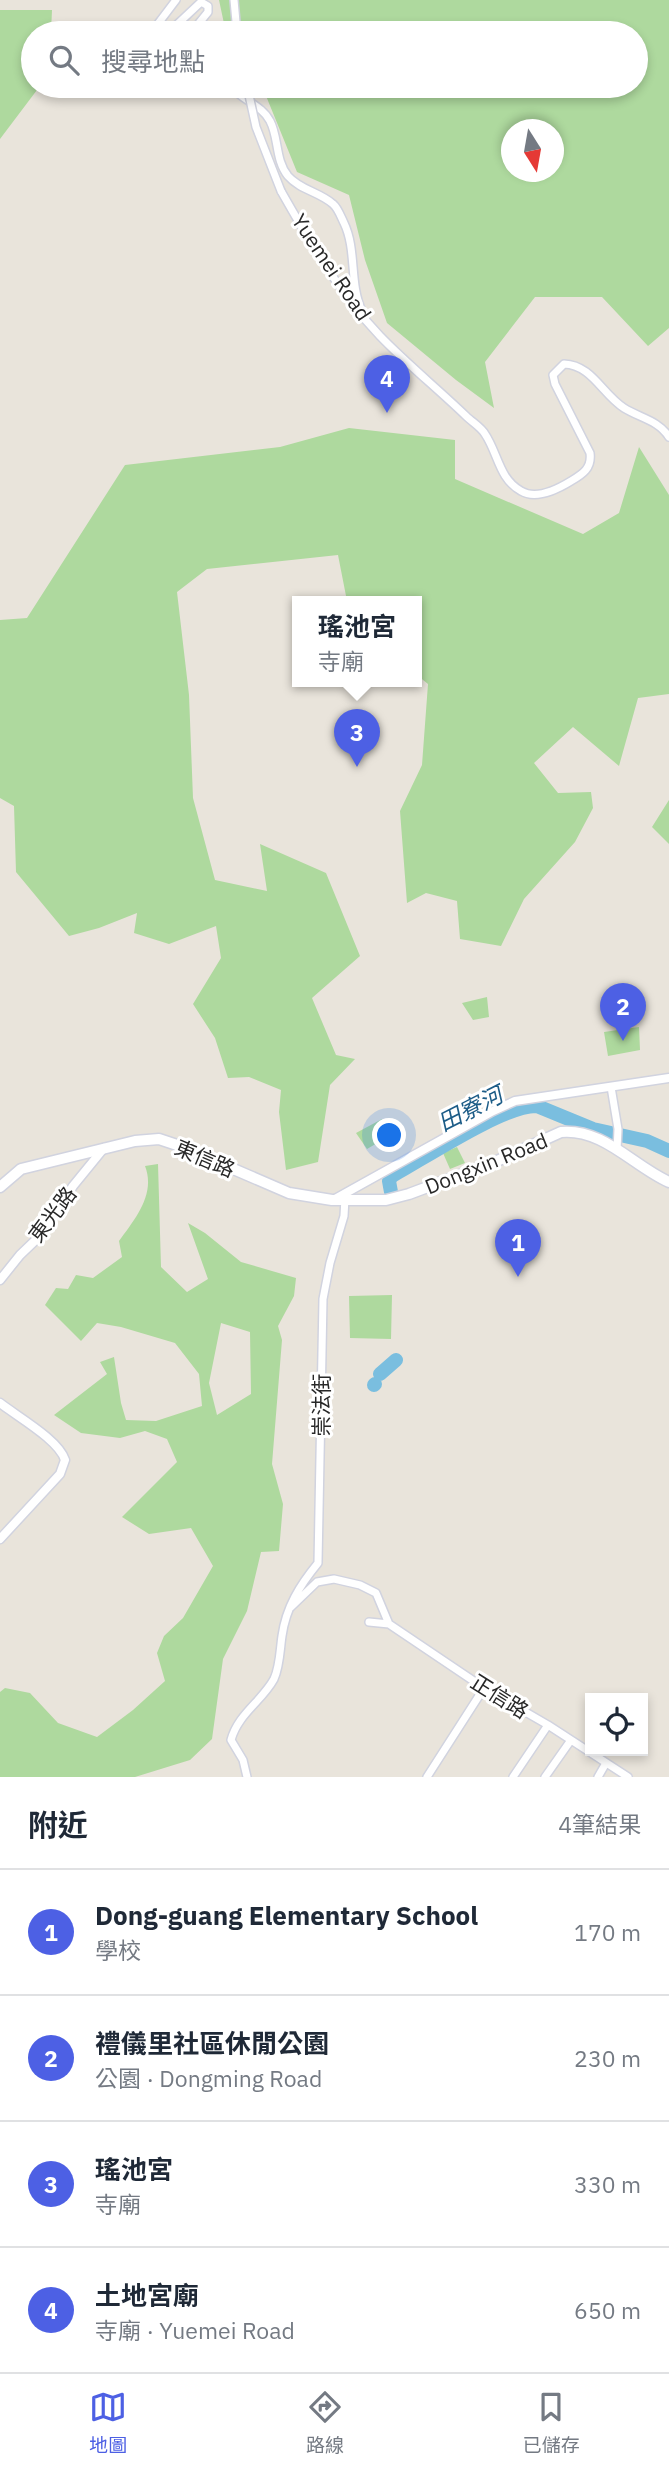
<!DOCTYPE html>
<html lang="zh-TW">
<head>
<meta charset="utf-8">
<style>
  body { margin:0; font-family:"IBM Plex Sans","Noto Sans TC",sans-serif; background:#f2f2f3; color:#1f2937 }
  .controls { position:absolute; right:21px; bottom:21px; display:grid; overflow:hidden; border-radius:0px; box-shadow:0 4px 10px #0003 }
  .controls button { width:63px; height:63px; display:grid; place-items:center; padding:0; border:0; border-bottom:2px solid #e0e1e3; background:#fff; color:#1f2937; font:35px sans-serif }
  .compass { position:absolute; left:501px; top:119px; width:63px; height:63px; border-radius:50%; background:#fff; box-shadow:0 4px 10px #0003; rotate:169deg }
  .you { position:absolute; left:390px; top:1136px; width:24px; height:24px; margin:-18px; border:5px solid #fff; border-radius:50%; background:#1a73e8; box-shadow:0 0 0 10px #1a73e833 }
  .badge { display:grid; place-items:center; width:46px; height:46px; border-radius:50%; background:#4d60e4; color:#fff; font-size:23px; font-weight:700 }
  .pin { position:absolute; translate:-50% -58px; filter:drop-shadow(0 2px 4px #0008) }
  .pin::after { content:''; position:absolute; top:37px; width:24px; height:21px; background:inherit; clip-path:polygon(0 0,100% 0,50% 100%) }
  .popup { position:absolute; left:292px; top:596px; width:130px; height:91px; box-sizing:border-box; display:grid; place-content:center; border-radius:0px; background:#fff; filter:drop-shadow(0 2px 5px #0005); font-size:23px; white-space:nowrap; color:#747a83 }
  .popup b { font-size:26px; color:#1f2937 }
  .popup::after { content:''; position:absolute; left:50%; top:100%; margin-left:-14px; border:14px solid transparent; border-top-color:#fff }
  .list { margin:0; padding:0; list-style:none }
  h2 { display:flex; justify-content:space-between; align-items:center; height:91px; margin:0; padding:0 28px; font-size:30px }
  h2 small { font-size:23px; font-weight:400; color:#747a83 }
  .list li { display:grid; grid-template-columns:46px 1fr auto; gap:21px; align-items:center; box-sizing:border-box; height:126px; padding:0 28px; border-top:2px solid #e0e1e3 }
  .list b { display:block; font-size:26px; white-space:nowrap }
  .list p { margin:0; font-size:23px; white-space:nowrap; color:#747a83 }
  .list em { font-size:23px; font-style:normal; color:#747a83 }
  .icon { flex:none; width:38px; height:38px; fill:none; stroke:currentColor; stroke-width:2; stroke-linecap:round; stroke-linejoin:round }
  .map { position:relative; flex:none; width:669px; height:1777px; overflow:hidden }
  .search { position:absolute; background:#fff; box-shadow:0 4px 10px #0003; left:21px; right:21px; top:21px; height:77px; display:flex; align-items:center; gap:18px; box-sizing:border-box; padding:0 24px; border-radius:38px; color:#747a83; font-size:26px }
  .sheet { height:595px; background:#fff }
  nav { display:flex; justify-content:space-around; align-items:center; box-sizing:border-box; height:98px; border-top:2px solid #e0e1e3; background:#fff; font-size:19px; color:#747a83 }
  nav a { display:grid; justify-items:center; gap:4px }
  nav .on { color:#4d60e4 }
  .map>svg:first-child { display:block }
  .green { fill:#aed99e; fill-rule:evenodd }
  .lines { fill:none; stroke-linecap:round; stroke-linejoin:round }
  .river { stroke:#7abedf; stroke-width:14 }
  .minor-casing { stroke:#d1d3df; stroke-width:10 }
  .tertiary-casing { stroke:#d1d3df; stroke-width:11 }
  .secondary-casing { stroke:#d1d3df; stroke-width:13 }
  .minor { stroke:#fff; stroke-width:7 }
  .tertiary { stroke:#fff; stroke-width:8 }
  .secondary { stroke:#fff; stroke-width:10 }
  .minor-bridge-casing { stroke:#d1d3df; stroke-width:10; stroke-linecap:butt }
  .minor-bridge { stroke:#fff; stroke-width:7 }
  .labels { text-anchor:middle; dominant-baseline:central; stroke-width:6; stroke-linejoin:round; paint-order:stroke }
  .street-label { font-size:21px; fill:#282828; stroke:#fff }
  .water-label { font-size:23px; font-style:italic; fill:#1c5c87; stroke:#fff }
</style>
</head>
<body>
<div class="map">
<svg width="669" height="1777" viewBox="0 0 669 1777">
  <rect width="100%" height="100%" fill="#e9e4db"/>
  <path class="green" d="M219 0H669V328L648 346 602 297H535L485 362 494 408 456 380 387 323 365 260 349 195 297 172 262 86H636V33H226ZM512 130H554V172H512Z
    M0 10H52L51 33H33V86H40L0 139Z
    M349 428 455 440V479L583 534 619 513 639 447 669 495V694L638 698 619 766 573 727 534 763 558 793 591 792 593 808 575 842 524 899 501 946 460 939 457 901 426 893 407 903 400 811 422 765 428 684 417 675 416 601H347L338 555 207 569 177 592 189 695 193 798 215 880 267 891 260 844 326 873 360 956 312 998 336 1055 355 1059 330 1085 318 1162 286 1170 279 1112 281 1090 249 1077 228 1078 215 1038 193 1004 221 958 216 926 169 944 134 933 137 913 99 928 69 936 16 872 14 806 0 798V620L27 618 125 465 280 447Z
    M669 800V844L652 827Z
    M487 997 489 1017 473 1020 462 1003Z
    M639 1027 640 1050 608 1056 604 1032Z
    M382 1119 391 1135 367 1149 356 1133Z
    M457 1147 465 1163 450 1169 443 1153Z
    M158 1164 161 1267 187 1292 208 1279 188 1223 205 1233 241 1262 296 1278 294 1296 278 1326 282 1340 272 1464 283 1504 279 1551 261 1552 247 1611 223 1659 212 1739 190 1760 135 1777H0V1692L5 1688 30 1693 58 1723 97 1737 133 1710 165 1681 157 1653 164 1636 183 1618 213 1566 191 1528 149 1534 122 1517 177 1462 167 1439 145 1431 120 1438 81 1433 54 1415 107 1374 100 1362 114 1357 121 1403 126 1420 156 1421 202 1406 199 1374 175 1343 121 1327 97 1323 81 1341 45 1305 56 1288 68 1289 76 1275 93 1278 122 1257 119 1241C135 1219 156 1194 145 1166ZM221 1323 250 1332 251 1394 217 1415 209 1383Z
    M392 1295 391 1339 350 1338 349 1296Z"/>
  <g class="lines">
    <path class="river" d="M391 1192 389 1181 392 1176C425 1158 504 1105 537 1106L593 1129 647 1141 669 1151
      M380 1374 396 1360
      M374 1385 375 1384"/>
    <g class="minor-casing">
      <path id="minor" d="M234 0 237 33
        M154 33 157 25 176 0
        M168 33 201 2 208 6V12L191 33
        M231 86C241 100 262 105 270 121 279 138 275 160 288 176 300 190 320 192 333 204 338 208 341 217 344 223 357 250 349 283 362 311
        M281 191C310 242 339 293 380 336 407 364 438 389 466 416 472 422 481 427 485 434 498 453 499 479 521 491 536 500 558 489 571 481 583 474 592 468 590 453L555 384 553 375 564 364C592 365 602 394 624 408 640 418 658 420 669 437
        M611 1087 618 1129 617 1150
        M291 1607 317 1582 334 1579 360 1585 376 1593 389 1624
        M369 1622 389 1624 484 1688 548 1725 628 1777
        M247 1777 243 1760 231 1740C238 1714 262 1701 274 1679 280 1666 280 1649 282 1636 286 1607 300 1585 318 1563L323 1299 330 1263 344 1216 345 1198
        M427 1777 484 1688
        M513 1777 548 1725
        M545 1777 571 1740
        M598 1777 606 1763"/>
    </g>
    <g class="tertiary-casing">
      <path id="tertiary" d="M335 1199 493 1111 515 1101 669 1078
        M0 1280 20 1255 43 1233 73 1186 104 1148
        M0 1403C18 1417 59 1440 65 1460L60 1474 0 1539"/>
    </g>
    <g class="secondary-casing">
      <path id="secondary" d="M0 1187 21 1169 135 1141 159 1139 180 1146 289 1193 332 1200H386L409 1194 497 1161 561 1132C603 1128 633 1166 669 1182"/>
    </g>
    <use href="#minor" class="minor"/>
    <use href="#tertiary" class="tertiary"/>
    <use href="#secondary" class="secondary"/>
    <g class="minor-bridge-casing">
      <path id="minor-bridge" d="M247 86 256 127 281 191"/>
    </g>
    <use href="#minor-bridge" class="minor-bridge"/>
  </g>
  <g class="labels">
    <g class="street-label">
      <text transform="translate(332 267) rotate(56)">Yuemei Road</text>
      <text transform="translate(205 1158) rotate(23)">東信路</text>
      <text transform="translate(486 1163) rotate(-22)">Dongxin Road</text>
      <text transform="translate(52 1214) rotate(-53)">東光路</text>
      <text transform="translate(321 1405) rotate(-90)">崇法街</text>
      <text transform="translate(500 1696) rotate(32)">正信路</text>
    </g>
    <g class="water-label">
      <text transform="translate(470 1108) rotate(-27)">田寮河</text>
    </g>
  </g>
</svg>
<div class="controls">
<button><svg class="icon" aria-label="locate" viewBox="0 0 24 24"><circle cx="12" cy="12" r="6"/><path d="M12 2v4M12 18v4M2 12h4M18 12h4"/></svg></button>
</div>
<svg class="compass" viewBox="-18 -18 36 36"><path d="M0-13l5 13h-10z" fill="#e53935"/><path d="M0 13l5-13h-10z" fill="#747a83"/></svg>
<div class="you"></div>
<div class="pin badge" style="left:518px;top:1277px">1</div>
<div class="pin badge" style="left:623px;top:1041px">2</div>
<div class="pin badge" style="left:357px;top:767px">3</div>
<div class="popup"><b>瑤池宮</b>寺廟</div>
<div class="pin badge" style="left:387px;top:413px">4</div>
<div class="search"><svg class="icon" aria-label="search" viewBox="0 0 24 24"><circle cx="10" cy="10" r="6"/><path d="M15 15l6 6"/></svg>搜尋地點</div>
</div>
<section class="sheet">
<h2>附近<small>4筆結果</small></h2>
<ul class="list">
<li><span class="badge">1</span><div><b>Dong-guang Elementary School</b><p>學校</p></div><em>170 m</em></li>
<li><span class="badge">2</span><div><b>禮儀里社區休閒公園</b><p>公園 · Dongming Road</p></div><em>230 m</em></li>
<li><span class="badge">3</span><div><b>瑤池宮</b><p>寺廟</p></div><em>330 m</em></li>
<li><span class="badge">4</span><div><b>土地宮廟</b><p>寺廟 · Yuemei Road</p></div><em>650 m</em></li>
</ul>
</section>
<nav>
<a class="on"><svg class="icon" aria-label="map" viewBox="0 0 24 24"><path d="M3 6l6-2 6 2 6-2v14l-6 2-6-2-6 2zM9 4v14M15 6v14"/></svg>地圖</a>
<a><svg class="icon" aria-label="directions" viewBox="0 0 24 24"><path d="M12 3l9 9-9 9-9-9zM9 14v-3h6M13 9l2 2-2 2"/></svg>路線</a>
<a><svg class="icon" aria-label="saved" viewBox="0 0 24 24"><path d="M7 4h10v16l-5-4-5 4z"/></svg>已儲存</a>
</nav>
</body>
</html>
